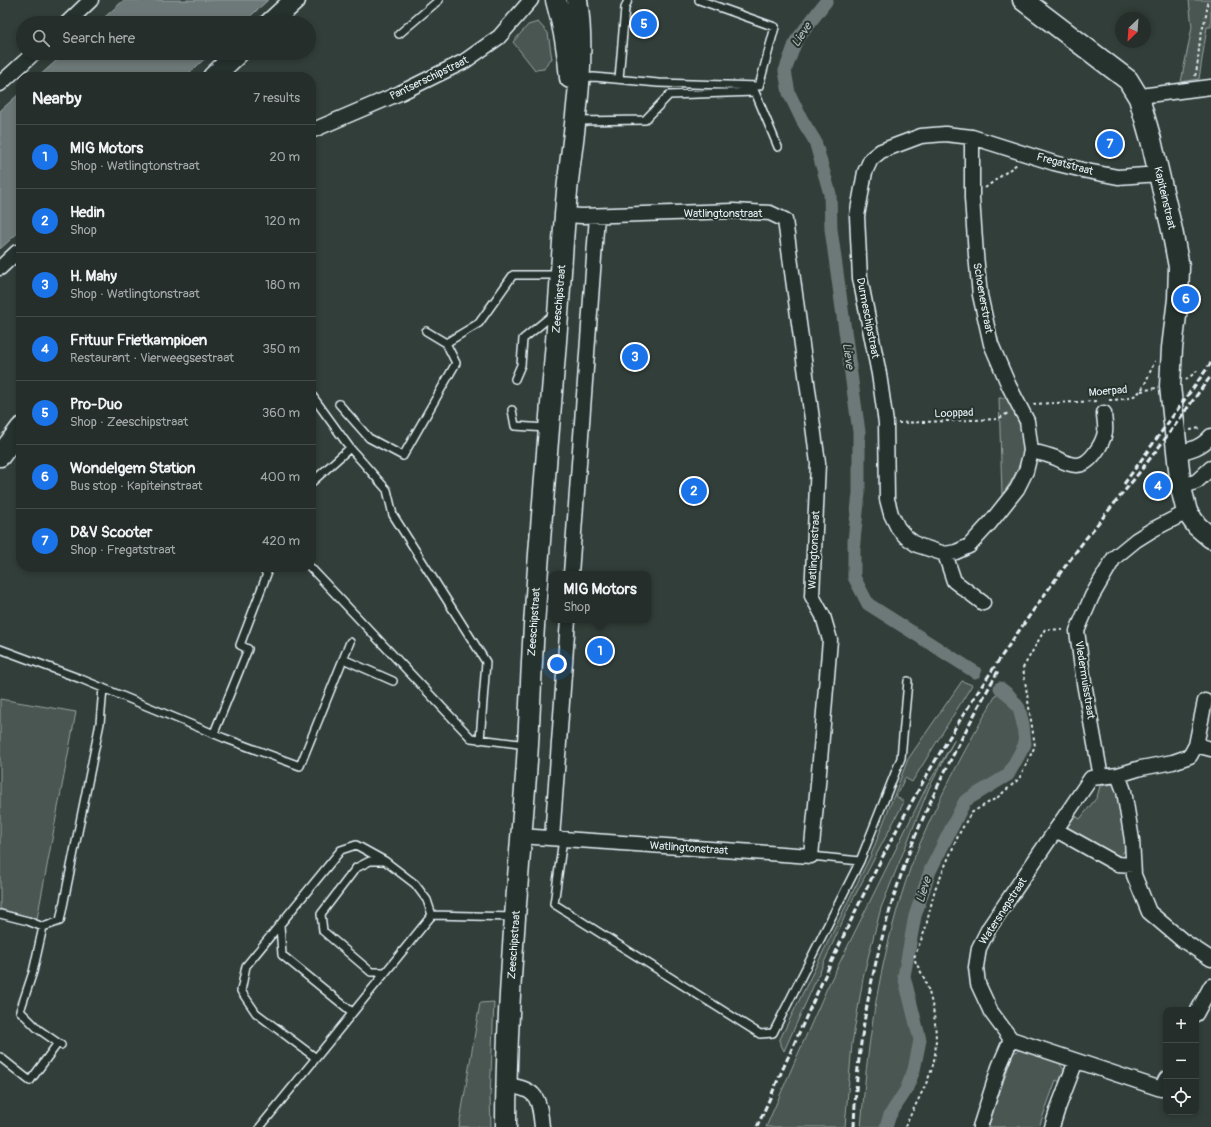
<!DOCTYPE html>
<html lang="en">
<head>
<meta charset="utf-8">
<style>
  body { margin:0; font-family:Pangolin,sans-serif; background:#323a37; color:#f1f3f6 }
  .controls { position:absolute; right:12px; bottom:12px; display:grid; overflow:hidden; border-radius:8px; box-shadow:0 2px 6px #0003 }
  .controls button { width:36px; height:36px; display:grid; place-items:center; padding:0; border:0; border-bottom:1px solid #424a47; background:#262e2b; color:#f1f3f6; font:20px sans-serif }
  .compass { position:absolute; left:1115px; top:12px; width:36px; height:36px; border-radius:50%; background:#262e2b; box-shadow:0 2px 6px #0003; rotate:205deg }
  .you { position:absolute; left:557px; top:664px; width:14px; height:14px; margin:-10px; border:3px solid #fff; border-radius:50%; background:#1a73e8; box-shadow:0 0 0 6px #1a73e833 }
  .badge { display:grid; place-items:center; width:26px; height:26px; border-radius:50%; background:#1a73e8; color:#fff; font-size:13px; font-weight:700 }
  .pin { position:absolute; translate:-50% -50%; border:2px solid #fff; box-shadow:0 1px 4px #0006 }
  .popup { position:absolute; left:549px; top:571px; width:102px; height:52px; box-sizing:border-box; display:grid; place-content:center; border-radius:8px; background:#262e2b; filter:drop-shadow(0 1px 3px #0005); font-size:13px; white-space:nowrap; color:#a4a8a9 }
  .popup b { font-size:15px; color:#f1f3f6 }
  .popup::after { content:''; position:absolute; left:50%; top:100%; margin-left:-8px; border:8px solid transparent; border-top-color:#262e2b }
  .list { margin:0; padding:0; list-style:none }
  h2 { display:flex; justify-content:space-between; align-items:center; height:52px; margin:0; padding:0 16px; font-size:17px }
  h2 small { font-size:13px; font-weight:400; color:#a4a8a9 }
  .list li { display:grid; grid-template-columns:26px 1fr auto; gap:12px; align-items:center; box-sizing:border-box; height:64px; padding:0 16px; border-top:1px solid #424a47 }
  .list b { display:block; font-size:15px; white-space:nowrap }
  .list p { margin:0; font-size:13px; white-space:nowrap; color:#a4a8a9 }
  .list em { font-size:13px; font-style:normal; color:#a4a8a9 }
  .icon { flex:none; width:22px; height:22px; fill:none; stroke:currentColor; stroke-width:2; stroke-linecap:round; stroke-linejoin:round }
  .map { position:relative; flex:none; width:1211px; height:1127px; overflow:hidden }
  .search { position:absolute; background:#262e2b; box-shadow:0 2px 6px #0003; left:16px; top:16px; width:300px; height:44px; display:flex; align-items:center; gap:10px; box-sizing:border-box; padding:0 14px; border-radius:22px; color:#a4a8a9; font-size:15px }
  .panel { position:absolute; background:#262e2b; box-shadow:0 2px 6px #0003; left:16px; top:72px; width:300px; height:500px; border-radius:16px }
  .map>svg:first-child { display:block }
  .green { fill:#495651; stroke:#98a4a4 }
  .water { fill:#6d7978; stroke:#9ea9ab }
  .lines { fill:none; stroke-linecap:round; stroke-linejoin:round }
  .canal { stroke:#6d7978; stroke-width:13 }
  .lane-casing { stroke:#e8f1f8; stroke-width:10 }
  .street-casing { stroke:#e8f1f8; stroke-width:17 }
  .secondary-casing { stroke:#e8f1f8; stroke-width:23 }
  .path { stroke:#e8f1f8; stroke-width:2; stroke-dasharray:3 3; stroke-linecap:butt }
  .lane { stroke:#26332d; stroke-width:7 }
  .street { stroke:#26332d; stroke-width:14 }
  .secondary { stroke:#26332d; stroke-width:20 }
  .rail { stroke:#e8f1f8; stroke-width:3; stroke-dasharray:6 3; stroke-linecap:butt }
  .labels { text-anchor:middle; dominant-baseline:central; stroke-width:4; stroke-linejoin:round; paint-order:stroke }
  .street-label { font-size:11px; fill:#e8f1f8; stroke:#26332d }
  .water-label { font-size:12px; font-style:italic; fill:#b1bbbe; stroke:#26332d }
</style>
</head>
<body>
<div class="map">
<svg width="1211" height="1127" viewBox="0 0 1211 1127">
  <rect width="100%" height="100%" fill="#323e39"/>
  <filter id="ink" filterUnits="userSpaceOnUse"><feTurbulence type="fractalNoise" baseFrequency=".025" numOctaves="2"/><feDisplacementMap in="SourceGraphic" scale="8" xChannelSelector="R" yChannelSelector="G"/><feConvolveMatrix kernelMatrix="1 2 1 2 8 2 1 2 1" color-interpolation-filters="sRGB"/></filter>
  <g filter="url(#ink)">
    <path class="green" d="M1189 0H1211V27H1207L1199 79 1181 82 1192 27Z
      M538 22 548 33 552 59 549 60 544 69 535 70 513 42 528 25Z
      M999 398H1006C1011 406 1016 414 1019 423 1031 449 1017 474 1002 495Z
      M962 681 972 685 912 782 905 778 896 796 904 802 850 905 784 1051 779 1041 871 855 908 759Z
      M1000 688 1009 695 1019 708 1023 724 1025 744 1008 775 965 801 930 871 915 916 904 976 920 1040 914 1070 906 1090 890 1115 886 1127H861C862 1112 864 1097 865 1082 872 1010 886 938 910 869 933 806 967 746 1000 688Z
      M0 699 76 712 37 919 0 909Z
      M955 739 929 788 881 908 864 973 852 1044 845 1127H766L827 988 927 786Z
      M1115 784 1117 786 1126 845C1124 854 1121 857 1112 858L1070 832C1065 825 1068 821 1073 814L1080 819 1097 797 1100 786Z
      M494 1002 490 1097 491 1127H459L480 1003Z
      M1022 1049 1059 1063 1065 1071 1060 1082 1056 1080 1039 1127H988L1013 1053Z"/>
    <path class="water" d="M124 0H268L243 23H98Z
      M65 53H211L185 77H38Z
      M21 92V230L0 249V111Z"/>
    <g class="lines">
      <path class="canal" d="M827 0 796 41 785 71 789 93 802 120 815 141 830 194 831 229 859 432V493L854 541V577L868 604 975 672
        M886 1127 890 1115 906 1090 914 1070 920 1040 904 976 915 916 930 871 965 801 1008 775 1025 744 1023 724 1019 708 1009 695 1000 688"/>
      <g class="lane-casing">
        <path id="lane" d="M399 34 439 0
          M580 78 594 77 658 83 759 86 775 27 699 0
          M619 79 625 8 628 0
          M577 121 645 120 669 95 755 92 778 147
          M426 331 446 343
          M515 379 521 365 523 339 555 313
          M311 394 350 448
          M339 404 369 438 403 456 456 363 446 343 479 323 513 275H559
          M512 410 515 426 547 428
          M311 483 350 448 387 490 393 515 486 662 480 740
          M310 567 471 738 527 745
          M0 649 81 679 224 738 300 766 350 642
          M343 659 393 681
          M214 733 248 649 240 645 267 574 261 567
          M563 839 554 904 760 1034 773 1033 860 861
          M811 856 860 861 901 758 908 681
          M0 914 28 921 43 927 33 972 20 1011 38 1029 61 1045
          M280 925 282 955 352 1012
          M43 927 60 921 100 723 103 688
          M385 972H371L323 931 321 914 356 868 370 861H385L415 884 427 900 432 915
          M0 1057 30 1081 58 1043
          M316 1058 256 1013 241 991 246 966 341 850 356 845 385 861
          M260 1127 432 915 515 917"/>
      </g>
      <g class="street-casing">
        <path id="street" d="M67 23 91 0
          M0 84 34 53
          M1139 98 1148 95 1211 87
          M311 131 400 93 465 61 499 37 531 0
          M972 137V198L976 255 980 295 991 344 1009 386 1027 421 1031 451 1026 471 1017 489 990 523 969 546 956 552 945 554 917 545 906 537 898 528 891 514 887 499 886 423 879 374 860 278 857 216 865 172 871 159 881 151 921 136 945 134 972 137 1054 163 1087 171 1118 177 1159 174
          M0 268 17 252 21 251
          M1031 451C1040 453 1048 455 1056 458 1062 461 1069 465 1076 465 1090 466 1103 443 1105 432 1106 426 1104 419 1104 413
          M1177 453C1191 450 1202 447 1211 436
          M1181 488 1197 481 1211 468
          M945 554 954 581 983 603
          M571 574 597 216
          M1196 745 1211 749
          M1118 775 1124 791 1132 840 1134 875 1149 912 1182 940 1211 959
          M1101 777 1084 683 1077 631 1092 596 1114 558 1136 540 1152 530 1187 512
          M1056 830 1117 864 1133 865
          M520 836 811 856 818 784 830 640 823 616 812 596 818 463 785 220 770 213 733 211 582 216 566 215
          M552 838 568 620
          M1196 1014 1211 986
          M1166 1079 1161 1089 1011 1039 991 1012 978 984 976 967 979 948 989 928 1091 778 1118 775 1141 768 1173 762 1190 756 1196 745 1205 701
          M506 1085C538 1089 539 1098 542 1127
          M980 1127 999 1067 1011 1039
          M1052 1127 1058 1108 1076 1061"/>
      </g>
      <g class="secondary-casing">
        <path id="secondary" d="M556 0C563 25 568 52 570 78
          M1023 0 1128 80 1139 98 1151 140 1172 230 1179 267 1178 299 1172 348 1170 386 1181 488 1187 512 1197 526 1211 538
          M270 23 295 0
          M213 77 238 53
          M0 456 21 428
          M506 1127C506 1010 517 892 526 776 530 721 531 666 535 611 541 517 550 422 557 328 561 279 563 230 568 181 575 121 586 61 577 0"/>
      </g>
      <path class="path" d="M1195 76C1199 63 1198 48 1201 35 1204 21 1208 15 1207 0
        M985 188 1017 164
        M1186 380 1198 370
        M1141 391 1156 388
        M1109 400C1144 399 1141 391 1155 361
        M1033 404 1098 401
        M898 423 998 419 1008 413
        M1190 430 1200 428
        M905 1127C913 1109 923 1092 930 1074 941 1047 935 1007 925 980 922 973 917 966 914 958L925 930 935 889 959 834 971 813 998 797 1019 779 1035 746 1023 668 1045 629 1065 630"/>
      <use href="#lane" class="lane"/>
      <use href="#street" class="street"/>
      <use href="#secondary" class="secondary"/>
      <path class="rail" d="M1124 484 1211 363
        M757 1127C816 995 873 862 949 738 991 669 1038 602 1087 537 1106 513 1127 489 1145 465 1168 436 1189 405 1211 376
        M854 1127C857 1028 879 929 915 837 939 779 969 724 999 669"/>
    </g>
  </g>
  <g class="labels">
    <g class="street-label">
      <text transform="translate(429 78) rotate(-26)">Pantserschipstraat</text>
      <text transform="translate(1065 164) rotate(15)">Fregatstraat</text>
      <text transform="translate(1165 198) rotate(77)">Kapiteinstraat</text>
      <text x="723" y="213">Watlingtonstraat</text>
      <text transform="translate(983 298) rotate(80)">Schoenerstraat</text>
      <text transform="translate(559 299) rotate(-85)">Zeeschipstraat</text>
      <text transform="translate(868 318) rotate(79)">Durmeschipstraat</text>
      <text transform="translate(1108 391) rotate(-5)">Moerpad</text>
      <text transform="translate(954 413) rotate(-2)">Looppad</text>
      <text transform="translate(814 550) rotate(-87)">Watlingtonstraat</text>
      <text transform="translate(534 622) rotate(-86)">Zeeschipstraat</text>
      <text transform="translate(1085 680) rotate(81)">Vledermuisstraat</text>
      <text transform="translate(689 848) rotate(4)">Watlingtonstraat</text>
      <text transform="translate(1003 911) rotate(-57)">Watersnepstraat</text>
      <text transform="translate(514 945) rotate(-86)">Zeeschipstraat</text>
    </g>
    <g class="water-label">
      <text transform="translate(802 35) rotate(-57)">Lieve</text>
      <text transform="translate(848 356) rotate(82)">Lieve</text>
      <text transform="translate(924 890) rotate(-73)">Lieve</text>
    </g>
  </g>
</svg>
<div class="controls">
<button>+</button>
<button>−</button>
<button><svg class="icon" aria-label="locate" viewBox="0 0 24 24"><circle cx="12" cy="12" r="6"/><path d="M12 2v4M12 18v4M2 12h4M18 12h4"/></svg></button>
</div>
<svg class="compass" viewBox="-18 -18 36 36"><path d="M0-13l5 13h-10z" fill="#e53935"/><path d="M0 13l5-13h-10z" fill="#a4a8a9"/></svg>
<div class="you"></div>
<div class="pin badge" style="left:600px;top:651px">1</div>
<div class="popup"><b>MIG Motors</b>Shop</div>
<div class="pin badge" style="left:694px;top:491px">2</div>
<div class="pin badge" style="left:635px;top:357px">3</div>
<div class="pin badge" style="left:1158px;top:486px">4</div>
<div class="pin badge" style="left:644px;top:24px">5</div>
<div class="pin badge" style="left:1186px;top:299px">6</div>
<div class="pin badge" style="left:1110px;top:144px">7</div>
<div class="search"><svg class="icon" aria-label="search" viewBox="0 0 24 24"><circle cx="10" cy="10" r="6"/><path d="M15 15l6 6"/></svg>Search here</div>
<section class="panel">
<h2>Nearby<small>7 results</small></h2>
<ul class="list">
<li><span class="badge">1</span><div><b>MIG Motors</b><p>Shop · Watlingtonstraat</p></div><em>20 m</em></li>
<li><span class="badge">2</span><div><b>Hedin</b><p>Shop</p></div><em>120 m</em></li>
<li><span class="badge">3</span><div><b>H. Mahy</b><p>Shop · Watlingtonstraat</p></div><em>180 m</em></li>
<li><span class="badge">4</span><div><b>Frituur Frietkampioen</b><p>Restaurant · Vierweegsestraat</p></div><em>350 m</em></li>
<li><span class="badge">5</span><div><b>Pro-Duo</b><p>Shop · Zeeschipstraat</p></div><em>360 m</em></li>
<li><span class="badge">6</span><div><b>Wondelgem Station</b><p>Bus stop · Kapiteinstraat</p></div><em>400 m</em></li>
<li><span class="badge">7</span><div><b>D&amp;V Scooter</b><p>Shop · Fregatstraat</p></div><em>420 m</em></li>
</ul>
</section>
</div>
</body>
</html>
